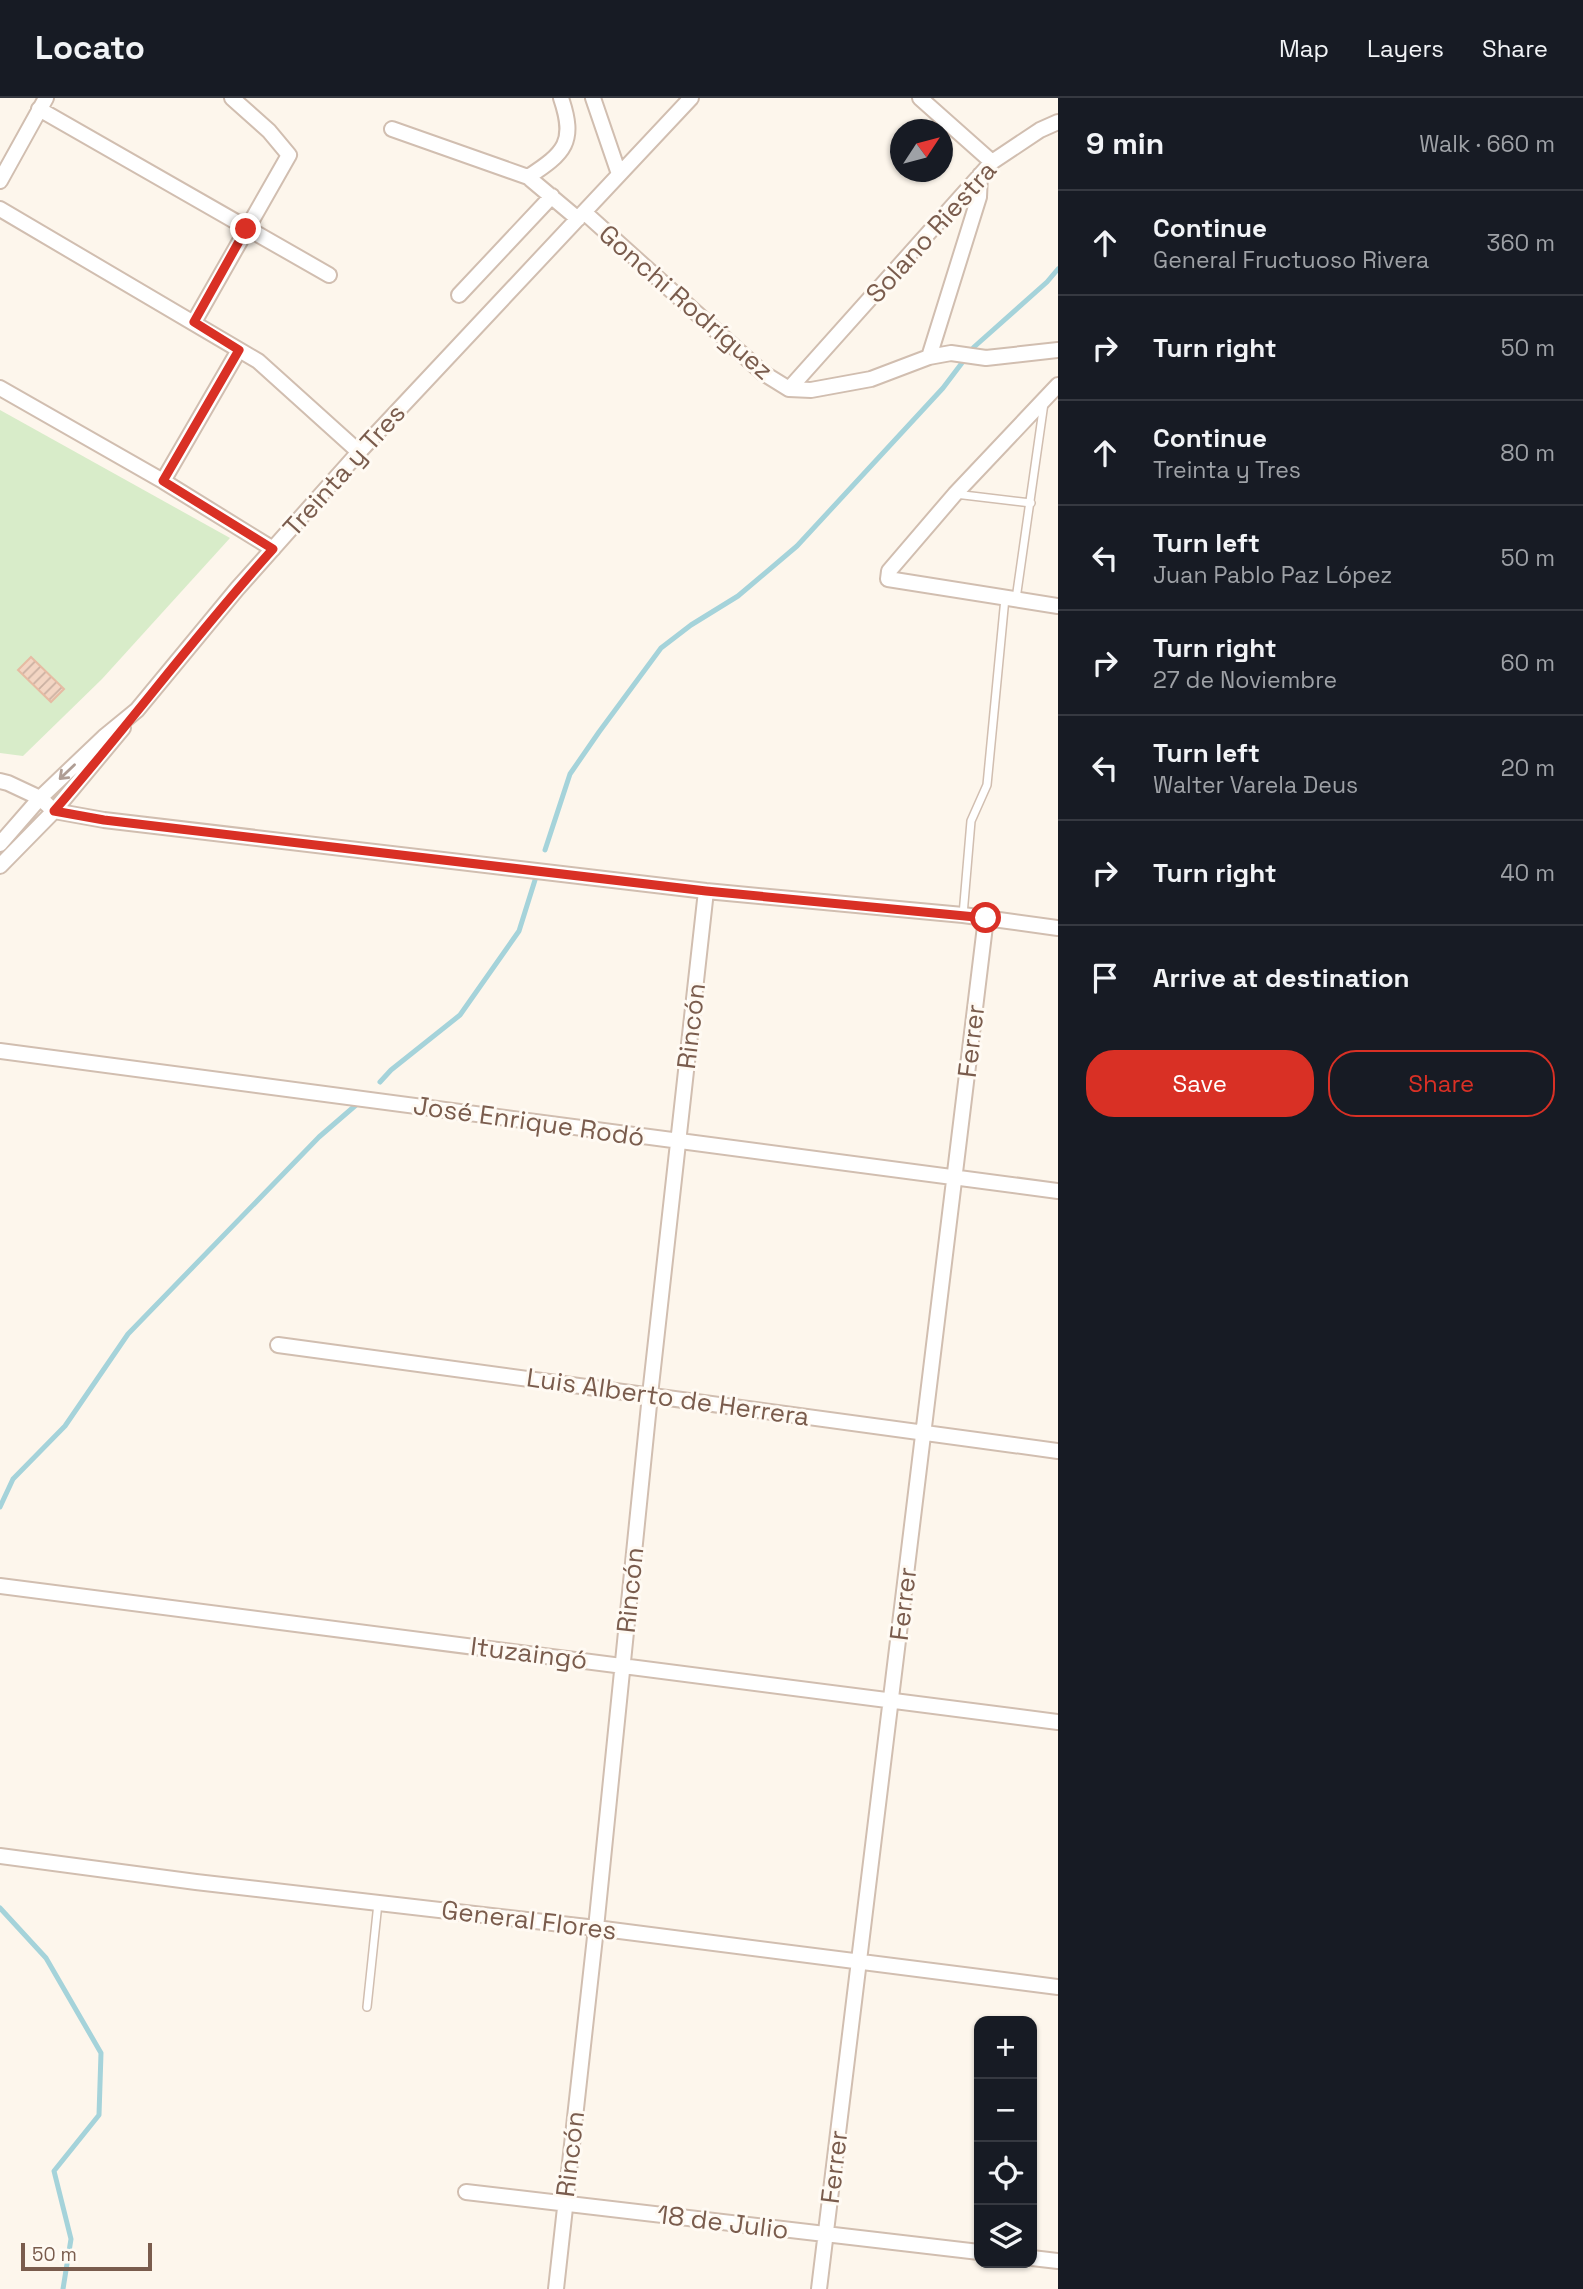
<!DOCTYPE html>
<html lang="en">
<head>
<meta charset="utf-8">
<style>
  body { margin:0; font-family:"Space Grotesk",sans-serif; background:#20242c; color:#f1f3f6 }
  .controls { position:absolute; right:21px; bottom:21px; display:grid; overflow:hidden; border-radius:14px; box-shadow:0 2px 5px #0004 }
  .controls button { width:63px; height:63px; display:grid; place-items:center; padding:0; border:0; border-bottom:2px solid #363941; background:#171b24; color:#f1f3f6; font:35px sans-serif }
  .compass { position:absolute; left:890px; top:21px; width:63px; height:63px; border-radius:50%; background:#171b24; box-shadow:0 2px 5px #0004; rotate:54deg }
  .scale { position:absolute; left:21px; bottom:18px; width:131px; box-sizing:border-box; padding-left:7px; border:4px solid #7a5c4d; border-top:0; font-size:19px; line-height:24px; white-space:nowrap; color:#7a5c4d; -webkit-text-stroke:5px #fffaf3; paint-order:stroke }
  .stop { position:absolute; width:21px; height:21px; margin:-16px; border:5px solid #d93025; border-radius:50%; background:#fff }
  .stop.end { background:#d93025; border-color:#fff; box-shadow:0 2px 7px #0008 }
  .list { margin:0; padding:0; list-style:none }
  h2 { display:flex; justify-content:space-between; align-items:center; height:91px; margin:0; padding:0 28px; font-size:30px }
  h2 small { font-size:23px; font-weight:400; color:#9ea1a6 }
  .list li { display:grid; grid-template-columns:46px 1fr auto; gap:21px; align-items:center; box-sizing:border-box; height:105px; padding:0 28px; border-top:2px solid #363941 }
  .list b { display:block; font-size:26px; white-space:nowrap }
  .list p { margin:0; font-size:23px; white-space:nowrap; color:#9ea1a6 }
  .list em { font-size:23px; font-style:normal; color:#9ea1a6 }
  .actions { display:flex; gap:14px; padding:21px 28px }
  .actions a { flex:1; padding:16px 0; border:2px solid #d93025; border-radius:28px; text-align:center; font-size:24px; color:#d93025 }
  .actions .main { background:#d93025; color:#fff }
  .icon { flex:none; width:38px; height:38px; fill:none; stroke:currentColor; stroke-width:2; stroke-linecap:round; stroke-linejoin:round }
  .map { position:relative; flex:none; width:1058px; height:2191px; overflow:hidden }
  header { display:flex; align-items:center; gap:42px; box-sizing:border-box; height:98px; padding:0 35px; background:#171b24; border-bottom:2px solid #363941 }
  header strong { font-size:33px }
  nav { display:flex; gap:38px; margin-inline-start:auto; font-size:24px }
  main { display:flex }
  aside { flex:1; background:#171b24 }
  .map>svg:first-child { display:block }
  .pitch { fill:#d8ecc9 }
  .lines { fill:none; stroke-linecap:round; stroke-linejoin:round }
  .stream { stroke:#a5d3da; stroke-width:5 }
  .building { fill:url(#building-hatch); stroke:#e6bba3; stroke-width:2 }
  .service-casing { stroke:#d1beb0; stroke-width:10 }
  .minor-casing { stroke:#d1beb0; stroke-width:18 }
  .service { stroke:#fff; stroke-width:7 }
  .minor { stroke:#fff; stroke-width:14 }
  .oneway { stroke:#af9d94 }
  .route { stroke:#d93025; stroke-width:9 }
  .labels { text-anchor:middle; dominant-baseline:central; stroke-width:6; stroke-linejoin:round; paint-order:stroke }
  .street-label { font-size:26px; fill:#7a5c4d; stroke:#fffaf3 }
</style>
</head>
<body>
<header>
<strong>Locato</strong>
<nav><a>Map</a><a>Layers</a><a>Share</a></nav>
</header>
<main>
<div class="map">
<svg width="1058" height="2191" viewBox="0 0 1058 2191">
  <defs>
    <pattern id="building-hatch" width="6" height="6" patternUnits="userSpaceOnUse" patternTransform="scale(1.75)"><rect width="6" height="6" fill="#f3d5c3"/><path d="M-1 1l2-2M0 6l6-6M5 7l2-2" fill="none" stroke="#cab0a1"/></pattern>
  </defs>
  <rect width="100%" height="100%" fill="#fdf6ec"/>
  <path class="pitch" d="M0 312 230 440 102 581 23 658 0 655Z"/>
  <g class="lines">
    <path class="stream" d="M545 752 570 676 599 634 661 550 691 527 738 498 797 448 943 290 974 249 1047 184 1058 171
      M380 984 391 972 460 917 519 833 535 782
      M0 1409 13 1381 65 1328 128 1236 319 1039 356 1007
      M0 1810 46 1860 101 1955 99 2017 54 2073 71 2141 63 2191"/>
  </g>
  <path class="building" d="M31 559 64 591 51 604 18 572Z"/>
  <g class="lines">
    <g class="service-casing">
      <path id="service" d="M955 396 1031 405
        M1016 501 1044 305
        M963 817 971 723 987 687 1005 500
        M367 1909 378 1805"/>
    </g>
    <g class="minor-casing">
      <path id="minor" d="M593 0 619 76
        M920 0 992 64
        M39 11 329 177
        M392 31 528 79 578 121
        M528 79C565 55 576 44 561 0
        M0 83 46 0
        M0 111 258 263 359 354
        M584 114 763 275 789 291 811 292 871 281 929 259 951 255 986 260 1058 252
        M459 197 552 98
        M194 224 289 57 269 33 232 0
        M929 259 979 99 980 77
        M1058 287 955 396 889 473 888 481 1058 508
        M0 290 163 383 273 451
        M789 291 992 64 1040 32 1058 24
        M163 383 239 252
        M0 683 8 685 40 700 54 713 104 722 706 793 963 817 1058 830
        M0 746 40 700 104 639 137 612 237 491 359 354 691 0
        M0 768 54 713 123 630
        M0 953 1058 1093
        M278 1247 1058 1353
        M0 1488 1058 1624
        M0 1758 196 1784 596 1830 1058 1889
        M466 2094 979 2154
        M1032 2160 1058 2163
        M556 2191 596 1830 650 1297 706 793
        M819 2191 986 820"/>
    </g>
    <use href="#service" class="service"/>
    <use href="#minor" class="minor"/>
  </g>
  <defs><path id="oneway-shaft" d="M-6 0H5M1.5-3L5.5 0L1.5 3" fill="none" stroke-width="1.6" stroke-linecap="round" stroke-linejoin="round" transform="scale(1.75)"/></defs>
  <use class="oneway" href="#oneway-shaft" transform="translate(67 674) rotate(136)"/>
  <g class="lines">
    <path class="route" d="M246 131 194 224 239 252 163 383 273 451C197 535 129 627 54 713L104 722 706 793 986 820"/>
  </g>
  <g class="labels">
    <g class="street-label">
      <text transform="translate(931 134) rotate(-48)">Solano Riestra</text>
      <text transform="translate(686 204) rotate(41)">Gonchi Rodríguez</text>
      <text transform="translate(344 372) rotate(-48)">Treinta y Tres</text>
      <text transform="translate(691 928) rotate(-83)">Rincón</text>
      <text transform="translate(971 943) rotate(-83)">Ferrer</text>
      <text transform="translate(529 1023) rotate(8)">José Enrique Rodó</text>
      <text transform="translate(668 1299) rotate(8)">Luis Alberto de Herrera</text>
      <text transform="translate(630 1492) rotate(-84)">Rincón</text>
      <text transform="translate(903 1506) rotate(-83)">Ferrer</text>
      <text transform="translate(529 1555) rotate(7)">Ituzaingó</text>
      <text transform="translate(529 1822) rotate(7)">General Flores</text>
      <text transform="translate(570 2056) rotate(-83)">Rincón</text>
      <text transform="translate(834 2069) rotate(-83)">Ferrer</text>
      <text transform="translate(723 2124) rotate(7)">18 de Julio</text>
    </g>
  </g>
</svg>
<div class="controls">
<button>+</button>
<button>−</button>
<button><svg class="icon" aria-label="locate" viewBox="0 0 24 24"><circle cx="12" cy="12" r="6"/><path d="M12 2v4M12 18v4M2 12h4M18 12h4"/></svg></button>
<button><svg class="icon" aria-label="layers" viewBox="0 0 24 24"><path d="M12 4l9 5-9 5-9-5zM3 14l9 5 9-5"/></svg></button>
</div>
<svg class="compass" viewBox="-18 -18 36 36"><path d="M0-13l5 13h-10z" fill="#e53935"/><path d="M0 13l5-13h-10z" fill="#9ea1a6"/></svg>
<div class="scale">50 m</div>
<div class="stop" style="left:986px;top:820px"></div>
<div class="stop end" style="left:246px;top:131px"></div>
</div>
<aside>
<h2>9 min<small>Walk · 660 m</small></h2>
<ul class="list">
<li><svg class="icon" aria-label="ahead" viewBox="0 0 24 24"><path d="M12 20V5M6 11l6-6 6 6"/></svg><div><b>Continue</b><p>General Fructuoso Rivera</p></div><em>360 m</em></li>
<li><svg class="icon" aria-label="right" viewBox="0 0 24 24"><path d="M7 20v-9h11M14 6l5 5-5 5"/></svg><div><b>Turn right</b></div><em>50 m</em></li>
<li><svg class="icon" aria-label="ahead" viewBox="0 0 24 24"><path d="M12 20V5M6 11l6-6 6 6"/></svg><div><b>Continue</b><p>Treinta y Tres</p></div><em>80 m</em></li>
<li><svg class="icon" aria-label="left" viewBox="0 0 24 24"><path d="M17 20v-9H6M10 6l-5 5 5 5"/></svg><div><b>Turn left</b><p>Juan Pablo Paz López</p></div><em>50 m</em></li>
<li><svg class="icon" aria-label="right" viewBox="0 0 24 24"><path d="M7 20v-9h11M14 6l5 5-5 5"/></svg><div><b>Turn right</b><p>27 de Noviembre</p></div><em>60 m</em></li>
<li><svg class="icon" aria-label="left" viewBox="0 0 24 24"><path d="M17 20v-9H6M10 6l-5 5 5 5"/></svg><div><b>Turn left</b><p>Walter Varela Deus</p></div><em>20 m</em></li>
<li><svg class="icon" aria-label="right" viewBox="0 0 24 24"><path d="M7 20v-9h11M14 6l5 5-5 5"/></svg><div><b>Turn right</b></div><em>40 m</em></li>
<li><svg class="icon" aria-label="arrive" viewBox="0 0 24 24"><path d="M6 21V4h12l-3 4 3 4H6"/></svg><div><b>Arrive at destination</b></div></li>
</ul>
<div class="actions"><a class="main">Save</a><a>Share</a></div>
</aside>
</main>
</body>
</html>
